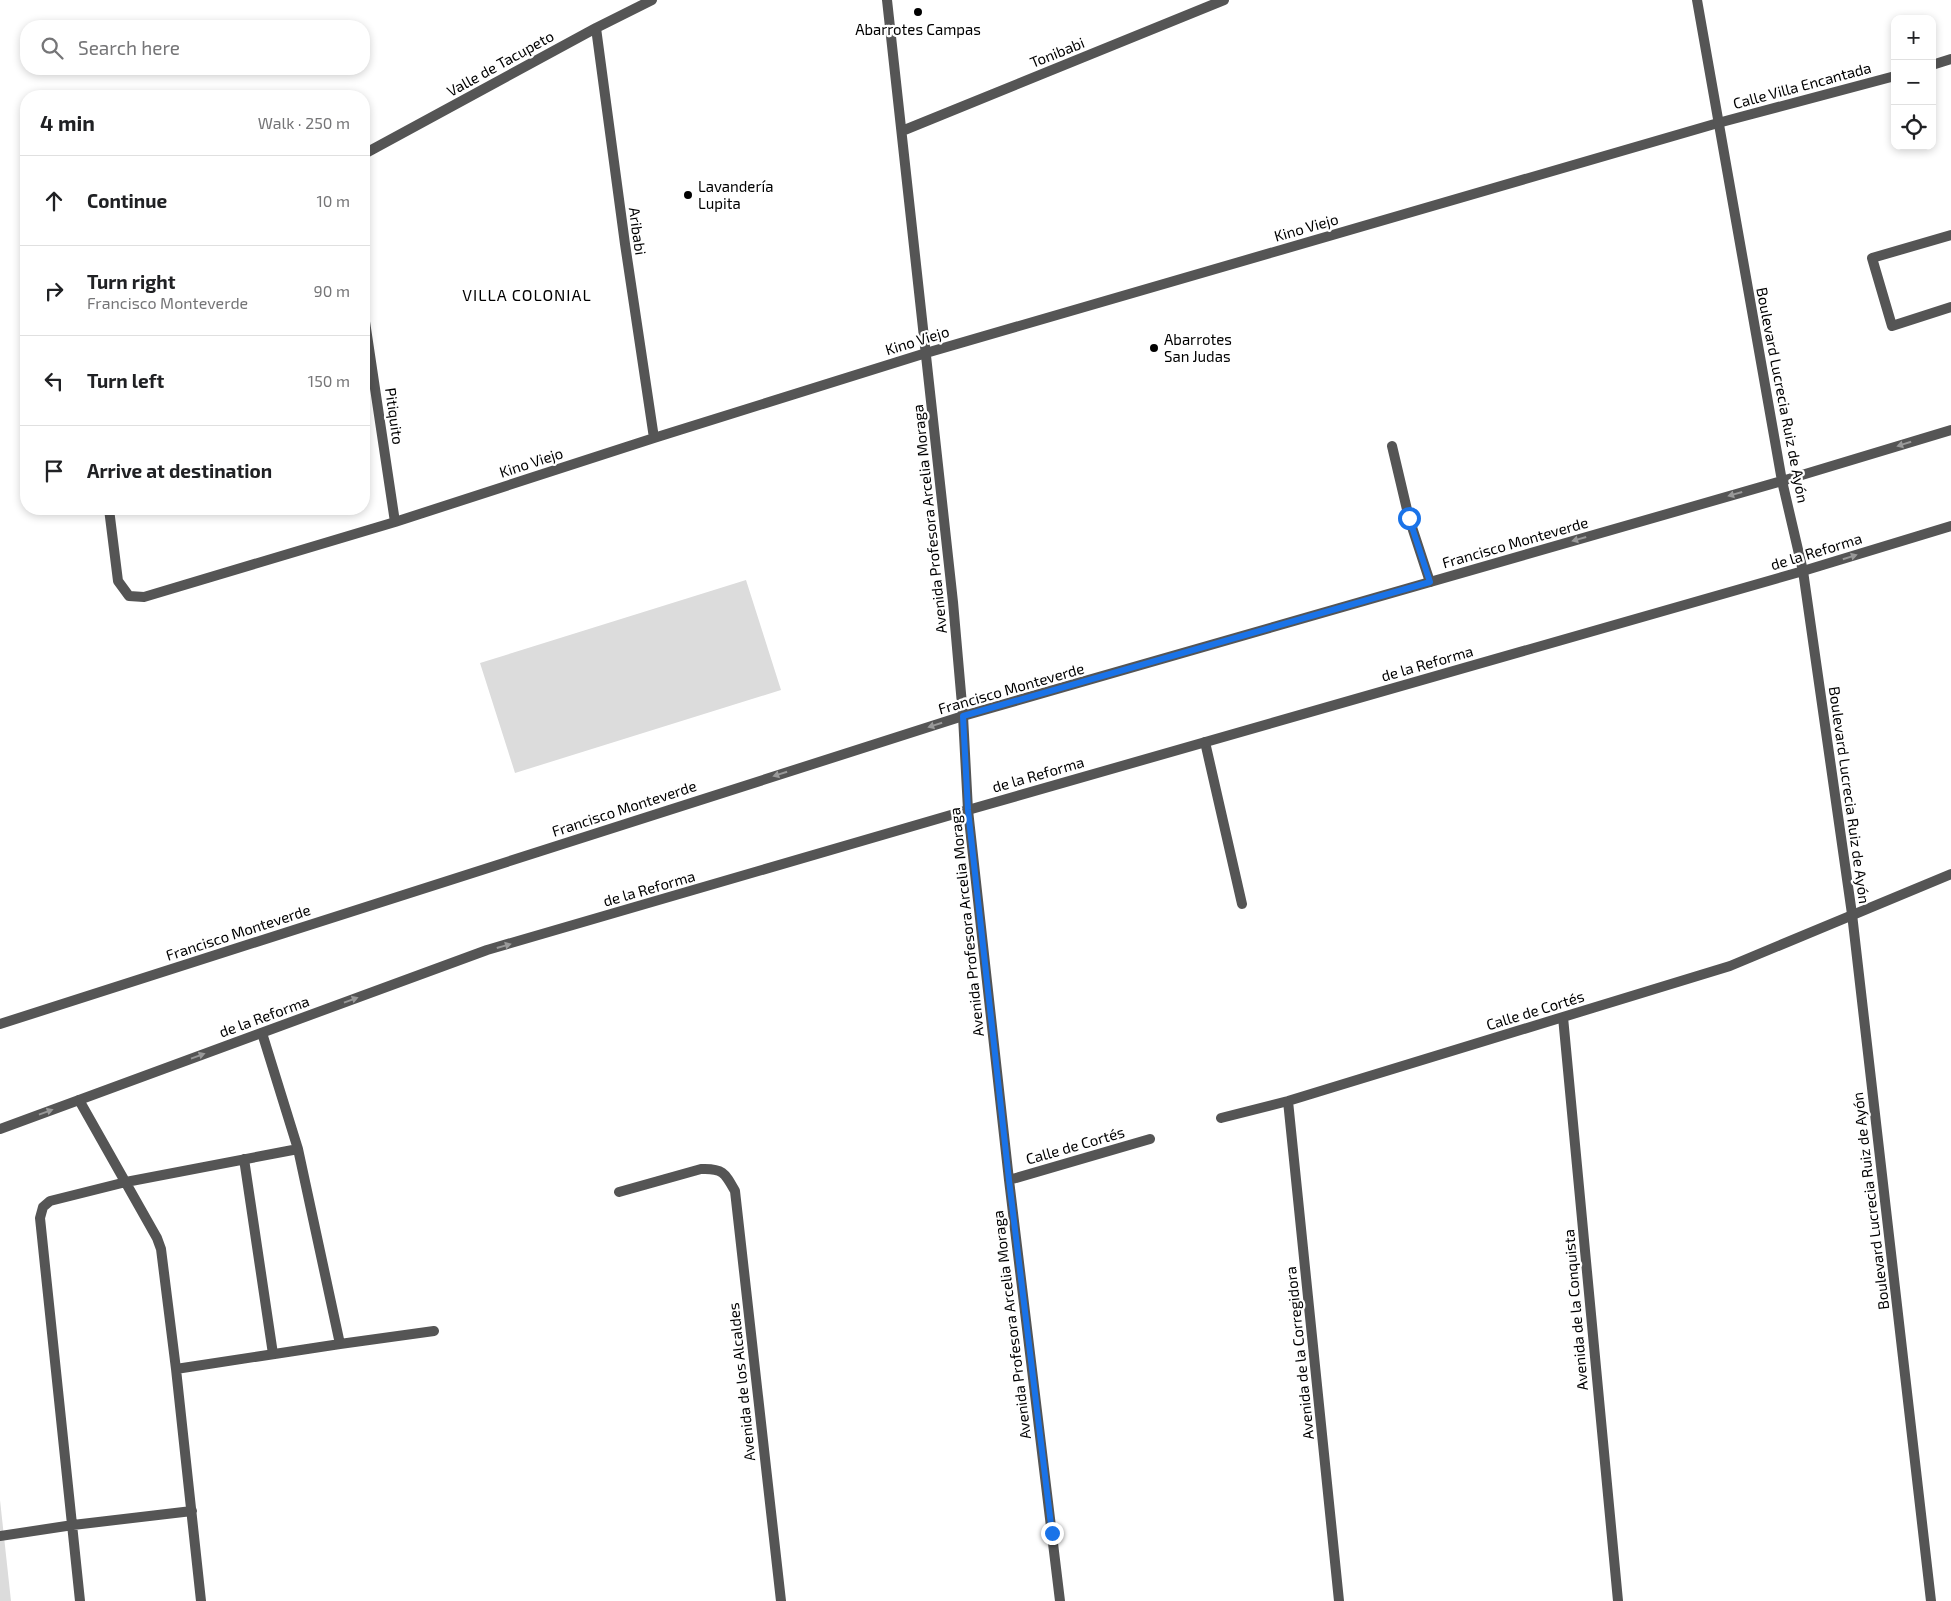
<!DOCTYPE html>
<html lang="en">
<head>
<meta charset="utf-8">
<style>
  body { margin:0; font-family:"Exo 2",sans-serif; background:#f6f6f6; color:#202124 }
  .controls { position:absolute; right:15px; top:15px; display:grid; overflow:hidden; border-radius:10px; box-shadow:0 2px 8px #0003 }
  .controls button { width:45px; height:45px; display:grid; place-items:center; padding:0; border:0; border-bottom:1px solid #e0e0e0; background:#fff; color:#202124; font:25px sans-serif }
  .stop { position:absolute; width:15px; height:15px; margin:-11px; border:4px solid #1a73e8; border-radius:50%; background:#fff }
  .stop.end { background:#1a73e8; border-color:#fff; box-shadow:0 1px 5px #0008 }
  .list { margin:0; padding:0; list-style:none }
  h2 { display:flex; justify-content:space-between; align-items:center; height:65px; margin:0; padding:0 20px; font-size:21px }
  h2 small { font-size:16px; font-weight:400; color:#757577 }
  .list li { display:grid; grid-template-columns:32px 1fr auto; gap:15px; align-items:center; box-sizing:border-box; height:90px; padding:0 20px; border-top:1px solid #e0e0e0 }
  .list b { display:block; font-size:19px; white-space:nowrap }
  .list p { margin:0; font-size:16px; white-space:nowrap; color:#757577 }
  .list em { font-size:16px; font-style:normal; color:#757577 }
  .icon { flex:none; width:28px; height:28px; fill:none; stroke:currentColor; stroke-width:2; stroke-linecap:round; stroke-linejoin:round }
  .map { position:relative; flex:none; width:1951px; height:1601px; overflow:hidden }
  .search { position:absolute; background:#fff; box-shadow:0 2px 8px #0003; left:20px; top:20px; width:350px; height:55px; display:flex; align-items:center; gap:12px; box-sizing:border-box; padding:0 18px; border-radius:20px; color:#757577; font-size:19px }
  .panel { position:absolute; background:#fff; box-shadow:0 2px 8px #0003; left:20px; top:90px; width:350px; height:425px; border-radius:20px }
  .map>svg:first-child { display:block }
  .green { fill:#dcdcdc }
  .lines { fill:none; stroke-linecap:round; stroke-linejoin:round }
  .service { stroke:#555; stroke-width:10 }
  .minor { stroke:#555; stroke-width:10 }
  .tertiary { stroke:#555; stroke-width:10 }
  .oneway { fill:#999 }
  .route { stroke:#1a73e8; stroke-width:6 }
  .poi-dot { fill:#000; stroke:#fff; stroke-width:2 }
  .labels { text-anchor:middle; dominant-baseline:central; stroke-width:4.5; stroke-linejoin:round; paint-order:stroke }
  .poi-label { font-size:15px; fill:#000; stroke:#fff; text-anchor:start }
  .street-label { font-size:15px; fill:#000; stroke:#fff }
  .neighbourhood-label { font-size:16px; letter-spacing:1px; fill:#000; stroke:#fff }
</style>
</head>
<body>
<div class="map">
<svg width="1951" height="1601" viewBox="0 0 1951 1601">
  <rect width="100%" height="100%" fill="#fff"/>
  <path class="green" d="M746 580 781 690 515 773 480 663Z
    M0 1500 11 1601H0Z"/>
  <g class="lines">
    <path class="service" d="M1951 235 1872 258 1892 326 1951 307
      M1392 446 1409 518 1430 582
      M1205 742 1242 904
      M79 1100 157 1238 161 1249 176 1369 201 1601
      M244 1159 273 1354
      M340 1344 434 1331
      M176 1369 340 1344 298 1149 262 1033
      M0 1536 73 1525 192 1511
      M80 1601 40 1218 43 1207 50 1201 126 1182 298 1149"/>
    <path class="minor" d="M887 0 953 602 963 716 968 810 1009 1180 1060 1601
      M596 28 625 244 654 438
      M1932 65 1951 59
      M902 131 1224 0
      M364 154 596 28 652 0
      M364 315 395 522
      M109 509 118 581 129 596 144 597 395 522 654 438 926 353 1718 123 1895 76
      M1563 1017 1618 1601
      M1288 1101 1339 1601
      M1221 1118 1288 1101 1730 966 1951 874
      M1009 1180 1150 1139
      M619 1192 701 1169C723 1168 725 1173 735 1191L781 1601"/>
    <path class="tertiary" d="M1697 0 1782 481 1803 571 1852 914 1931 1601
      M0 1024 963 716 1782 481 1951 430
      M0 1129 487 950 968 810 1803 571 1951 526"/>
  </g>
  <defs><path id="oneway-solid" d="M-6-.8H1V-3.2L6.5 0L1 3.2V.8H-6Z" transform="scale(1.25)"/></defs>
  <g class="oneway">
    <use href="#oneway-solid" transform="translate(1904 444) rotate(163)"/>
    <use href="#oneway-solid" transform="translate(1735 494) rotate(164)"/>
    <use href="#oneway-solid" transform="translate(1579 539) rotate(164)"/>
    <use href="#oneway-solid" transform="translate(1850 557) rotate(-17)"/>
    <use href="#oneway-solid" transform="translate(935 725) rotate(162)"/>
    <use href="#oneway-solid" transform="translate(780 774) rotate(162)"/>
    <use href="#oneway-solid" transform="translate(504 946) rotate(-16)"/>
    <use href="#oneway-solid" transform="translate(351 1000) rotate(-20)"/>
    <use href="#oneway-solid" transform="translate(198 1056) rotate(-20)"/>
    <use href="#oneway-solid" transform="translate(46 1112) rotate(-20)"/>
  </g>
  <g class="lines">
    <path class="route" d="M1052 1533 1009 1180 968 810 963 716 1430 582 1409 518"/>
  </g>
  <g class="poi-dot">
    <circle cx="918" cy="12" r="5"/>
    <circle cx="688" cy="195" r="5"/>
    <circle cx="1154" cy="348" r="5"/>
  </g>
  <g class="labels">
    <g class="poi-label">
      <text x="918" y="29" text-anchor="middle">Abarrotes Campas</text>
      <text x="698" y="186">Lavandería<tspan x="698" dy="17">Lupita</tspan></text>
      <text x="1164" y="339">Abarrotes<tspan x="1164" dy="17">San Judas</tspan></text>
    </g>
    <g class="street-label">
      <text transform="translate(1057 52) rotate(-22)">Tonibabi</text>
      <text transform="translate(500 63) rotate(-29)">Valle de Tacupeto</text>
      <text transform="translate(1802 85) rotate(-15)">Calle Villa Encantada</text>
      <text transform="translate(1306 227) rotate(-16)">Kino Viejo</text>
      <text transform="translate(638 231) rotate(82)">Aribabi</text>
      <text transform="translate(917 340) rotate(-17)">Kino Viejo</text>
      <text transform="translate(1783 395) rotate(79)">Boulevard Lucrecia Ruiz de Ayón</text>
      <text transform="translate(395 416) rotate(82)">Pitiquito</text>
      <text transform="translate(531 462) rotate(-18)">Kino Viejo</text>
      <text transform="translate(929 519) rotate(-96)">Avenida Profesora Arcelia Moraga</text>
      <text transform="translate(1515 542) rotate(-16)">Francisco Monteverde</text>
      <text transform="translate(1816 551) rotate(-17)">de la Reforma</text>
      <text transform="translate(1427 663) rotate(-16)">de la Reforma</text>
      <text transform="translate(1011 688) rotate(-16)">Francisco Monteverde</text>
      <text transform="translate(1038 774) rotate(-16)">de la Reforma</text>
      <text transform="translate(1850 795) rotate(82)">Boulevard Lucrecia Ruiz de Ayón</text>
      <text transform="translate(624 808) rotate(-18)">Francisco Monteverde</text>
      <text transform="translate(649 888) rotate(-16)">de la Reforma</text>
      <text transform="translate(966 922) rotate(-96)">Avenida Profesora Arcelia Moraga</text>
      <text transform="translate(238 932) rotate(-18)">Francisco Monteverde</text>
      <text transform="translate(1535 1010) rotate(-17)">Calle de Cortés</text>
      <text transform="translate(264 1016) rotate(-20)">de la Reforma</text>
      <text transform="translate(1075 1145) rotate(-16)">Calle de Cortés</text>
      <text transform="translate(1870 1201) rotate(-97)">Boulevard Lucrecia Ruiz de Ayón</text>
      <text transform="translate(1575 1310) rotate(-95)">Avenida de la Conquista</text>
      <text transform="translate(1011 1325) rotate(-97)">Avenida Profesora Arcelia Moraga</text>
      <text transform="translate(1299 1353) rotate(-96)">Avenida de la Corregidora</text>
      <text transform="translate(741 1382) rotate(-96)">Avenida de los Alcaldes</text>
    </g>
    <g class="neighbourhood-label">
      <text x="527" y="294">VILLA COLONIAL</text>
    </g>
  </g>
</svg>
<div class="controls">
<button>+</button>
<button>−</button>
<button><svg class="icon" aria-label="locate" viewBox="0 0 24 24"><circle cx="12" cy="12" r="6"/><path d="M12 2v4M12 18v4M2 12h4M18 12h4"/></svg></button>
</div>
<div class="stop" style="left:1409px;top:518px"></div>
<div class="stop end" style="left:1052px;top:1533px"></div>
<div class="search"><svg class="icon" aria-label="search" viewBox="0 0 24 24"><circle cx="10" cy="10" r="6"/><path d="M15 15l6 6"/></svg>Search here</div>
<section class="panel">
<h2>4 min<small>Walk · 250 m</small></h2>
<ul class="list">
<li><svg class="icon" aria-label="ahead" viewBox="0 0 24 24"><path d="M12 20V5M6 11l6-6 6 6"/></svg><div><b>Continue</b></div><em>10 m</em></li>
<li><svg class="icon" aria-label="right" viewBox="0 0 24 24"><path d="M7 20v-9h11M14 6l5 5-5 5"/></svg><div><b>Turn right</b><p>Francisco Monteverde</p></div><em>90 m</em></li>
<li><svg class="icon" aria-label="left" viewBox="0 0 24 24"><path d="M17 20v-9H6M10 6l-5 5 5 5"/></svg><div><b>Turn left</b></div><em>150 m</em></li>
<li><svg class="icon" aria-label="arrive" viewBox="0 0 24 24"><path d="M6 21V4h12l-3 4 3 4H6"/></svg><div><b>Arrive at destination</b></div></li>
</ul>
</section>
</div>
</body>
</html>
